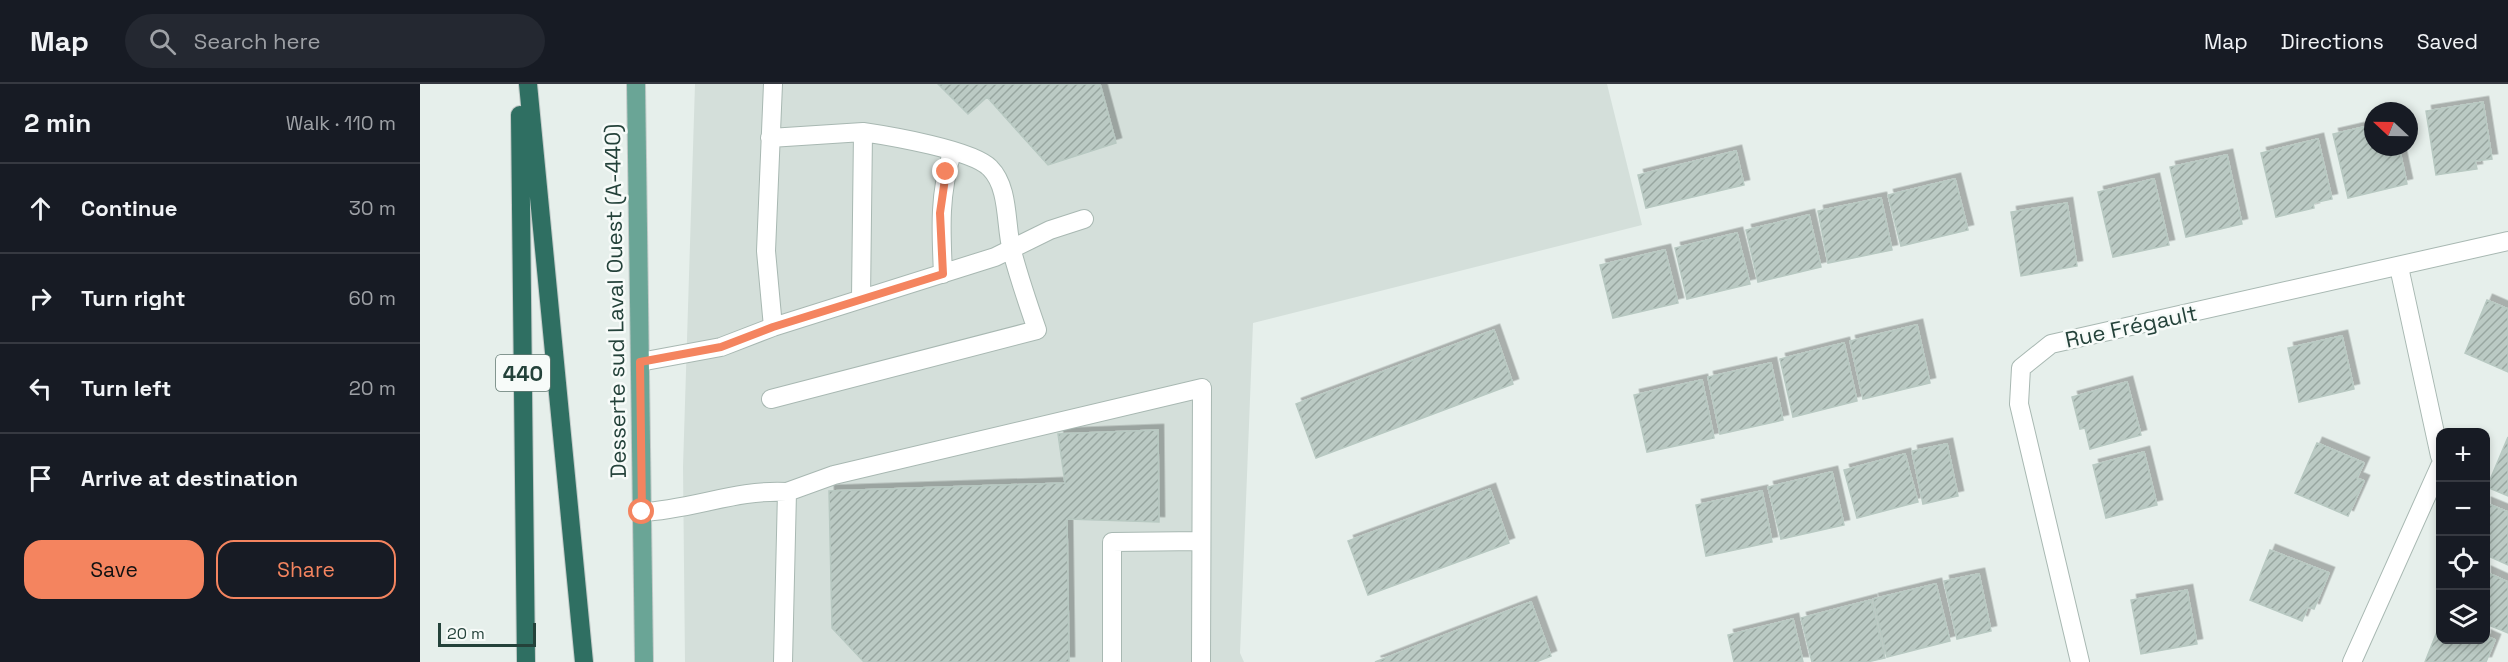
<!DOCTYPE html>
<html lang="en">
<head>
<meta charset="utf-8">
<style>
  body { margin:0; font-family:"Space Grotesk",sans-serif; background:#242831; color:#f1f3f6 }
  .controls { position:absolute; right:18px; bottom:18px; display:grid; overflow:hidden; border-radius:12px; box-shadow:0 3px 9px #0003 }
  .controls button { width:54px; height:54px; display:grid; place-items:center; padding:0; border:0; border-bottom:2px solid #363941; background:#171b24; color:#f1f3f6; font:30px sans-serif }
  .compass { position:absolute; left:1944px; top:18px; width:54px; height:54px; border-radius:50%; background:#171b24; box-shadow:0 3px 9px #0003; rotate:292deg }
  .scale { position:absolute; left:18px; bottom:15px; width:98px; box-sizing:border-box; padding-left:6px; border:3px solid #24423a; border-top:0; font-size:16px; line-height:21px; white-space:nowrap; color:#24423a; -webkit-text-stroke:4px #f7fbf9; paint-order:stroke }
  .stop { position:absolute; width:18px; height:18px; margin:-14px; border:4px solid #f4845f; border-radius:50%; background:#fff }
  .stop.end { background:#f4845f; border-color:#fff; box-shadow:0 2px 6px #0008 }
  .list { margin:0; padding:0; list-style:none }
  h2 { display:flex; justify-content:space-between; align-items:center; height:78px; margin:0; padding:0 24px; font-size:26px }
  h2 small { font-size:20px; font-weight:400; color:#9ea1a6 }
  .list li { display:grid; grid-template-columns:39px 1fr auto; gap:18px; align-items:center; box-sizing:border-box; height:90px; padding:0 24px; border-top:2px solid #363941 }
  .list b { display:block; font-size:22px; white-space:nowrap }
  .list em { font-size:20px; font-style:normal; color:#9ea1a6 }
  .actions { display:flex; gap:12px; padding:18px 24px }
  .actions a { flex:1; padding:14px 0; border:2px solid #f4845f; border-radius:18px; text-align:center; font-size:21px; color:#f4845f }
  .actions .main { background:#f4845f; color:#111 }
  .icon { flex:none; width:33px; height:33px; fill:none; stroke:currentColor; stroke-width:2; stroke-linecap:round; stroke-linejoin:round }
  .map { position:relative; flex:none; width:2088px; height:578px; overflow:hidden }
  header { display:flex; align-items:center; gap:36px; box-sizing:border-box; height:84px; padding:0 30px; background:#171b24; border-bottom:2px solid #363941 }
  header strong { font-size:28px }
  nav { display:flex; gap:33px; margin-inline-start:auto; font-size:21px }
  .search { width:420px; height:54px; background:#242831; display:flex; align-items:center; gap:15px; box-sizing:border-box; padding:0 21px; border-radius:33px; color:#9ea1a6; font-size:22px }
  main { display:flex }
  aside { flex:1; background:#171b24 }
  .map>svg:first-child { display:block }
  .built { fill:#d4dfda }
  .building { fill:url(#building-hatch); stroke:#b8c9c2; stroke-width:1.5; filter:url(#shadow) }
  .lines { fill:none; stroke-linecap:round; stroke-linejoin:round }
  .minor-casing { stroke:#a8b8b2; stroke-width:20 }
  .major-casing { stroke:#c2cac8; stroke-width:20 }
  .highway-casing { stroke:#c2cac8; stroke-width:20 }
  .minor { stroke:#fff; stroke-width:18 }
  .major { stroke:#6aa596; stroke-width:18 }
  .highway { stroke:#2f6f62; stroke-width:18 }
  .route { stroke:#f4845f; stroke-width:8 }
  .labels { text-anchor:middle; dominant-baseline:central; stroke-width:5; stroke-linejoin:round; paint-order:stroke }
  .shield { fill:#f7fbf9; stroke:#637a73; stroke-width:1.5 }
  .shield-label { font-size:21px; font-weight:bold; fill:#24423a }
  .street-label { font-size:22px; fill:#24423a; stroke:#f7fbf9 }
</style>
</head>
<body>
<header>
<strong>Map</strong>
<div class="search"><svg class="icon" aria-label="search" viewBox="0 0 24 24"><circle cx="10" cy="10" r="6"/><path d="M15 15l6 6"/></svg>Search here</div>
<nav><a>Map</a><a>Directions</a><a>Saved</a></nav>
</header>
<main>
<aside>
<h2>2 min<small>Walk · 110 m</small></h2>
<ul class="list">
<li><svg class="icon" aria-label="ahead" viewBox="0 0 24 24"><path d="M12 20V5M6 11l6-6 6 6"/></svg><div><b>Continue</b></div><em>30 m</em></li>
<li><svg class="icon" aria-label="right" viewBox="0 0 24 24"><path d="M7 20v-9h11M14 6l5 5-5 5"/></svg><div><b>Turn right</b></div><em>60 m</em></li>
<li><svg class="icon" aria-label="left" viewBox="0 0 24 24"><path d="M17 20v-9H6M10 6l-5 5 5 5"/></svg><div><b>Turn left</b></div><em>20 m</em></li>
<li><svg class="icon" aria-label="arrive" viewBox="0 0 24 24"><path d="M6 21V4h12l-3 4 3 4H6"/></svg><div><b>Arrive at destination</b></div></li>
</ul>
<div class="actions"><a class="main">Save</a><a>Share</a></div>
</aside>
<div class="map">
<svg width="2088" height="578" viewBox="0 0 2088 578">
  <defs>
    <pattern id="building-hatch" width="6" height="6" patternUnits="userSpaceOnUse" patternTransform="scale(1.5)"><rect width="6" height="6" fill="#bbcac4"/><path d="M-1 1l2-2M0 6l6-6M5 7l2-2" fill="none" stroke="#98a6a0"/></pattern>
    <filter id="shadow"><feDropShadow dx="5.5" dy="-5.5" stdDeviation="0" flood-color="#0004"/></filter>
  </defs>
  <rect width="100%" height="100%" fill="#e6efeb"/>
  <path class="built" d="M275 0H1187L1222 141 833 239 820 569 824 578H265L263 383Z"/>
  <path class="building" d="M518 0H680L696 59 628 81 567 13 548 30Z
    M2063 18 2072 75 2055 77 2057 85 2016 91 2006 27Z
    M1953 41V63H1979L1987 100 1928 114 1913 50Z
    M1898 55 1912 115 1893 119 1894 124 1856 133 1841 69Z
    M1316 67 1324 101 1226 124 1218 91Z
    M1807 71 1822 140 1766 153 1750 83Z
    M1535 95 1548 146 1481 162 1468 111Z
    M1734 95 1749 161 1693 173 1678 108Z
    M1461 114 1472 166 1408 179 1398 127Z
    M1647 119 1657 182 1601 192 1591 128Z
    M1389 131 1401 183 1338 198 1326 146Z
    M1317 149 1330 200 1267 215 1255 164Z
    M1245 166 1258 219 1193 234 1180 181Z
    M2067 216 2088 225V288L2045 269Z
    M1497 241 1510 299 1443 315 1430 257Z
    M1074 246 1093 300 896 374 876 320Z
    M1922 252 1934 305 1879 318 1868 264Z
    M1424 259 1437 317 1373 333 1360 275Z
    M1351 279 1363 336 1300 350 1288 293Z
    M1282 296 1294 354 1227 368 1214 311Z
    M1707 298 1721 351 1670 365 1665 344 1660 345 1652 313Z
    M738 346 739 438 647 435 649 578H444L412 544 409 407 645 399 638 350Z
    M2088 353V412L2067 403Z
    M1897 359 1944 379 1937 394 1944 397 1928 432 1875 409Z
    M1527 360 1538 412 1503 420 1492 367Z
    M1724 368 1737 421 1686 434 1673 381Z
    M1485 370 1498 418 1437 434 1424 386Z
    M1412 388 1424 441 1361 455 1348 403Z
    M1070 405 1089 459 948 511 928 457Z
    M1342 407 1352 458 1286 472 1276 421Z
    M2066 419 2088 428V481L2066 471Z
    M1850 466 1909 489 1894 525 1888 523 1882 537 1830 516Z
    M2066 488 2088 498V549L2066 540Z
    M1559 490 1571 547 1537 555 1524 497Z
    M1516 500 1530 557 1467 573 1453 515Z
    M1767 506 1777 560 1721 570 1711 516Z
    M1451 516 1465 574 1447 578H1392L1381 534Z
    M1111 518 1131 572 1116 578H955Z
    M1373 535 1383 578H1314L1308 551Z
    M2020 540V556H2066V552L2075 556 2066 578H2005Z"/>
  <g class="lines">
    <g class="minor-casing">
      <path id="minor" d="M350 54 443 48 441 215
        M1979 183 2020 372
        M523 190C521 145 519 112 532 68
        M353 243 575 173 630 146 664 135
        M220 278 301 263 353 243 346 167 353 0
        M351 315 617 246C608 220 599 194 592 167 585 142 590 104 570 84 553 66 470 52 443 48
        M367 408 414 391 782 304 781 578
        M222 428C271 426 317 405 367 408L363 578
        M692 578V458L781 457
        M1660 578 1599 320 1601 284 1631 260 2088 157
        M1932 578 2020 382"/>
    </g>
    <g class="major-casing">
      <path id="major" d="M216 0 224 578"/>
    </g>
    <g class="highway-casing">
      <path id="highway" d="M108 0 164 578
        M100 31 106 578"/>
    </g>
    <use href="#minor" class="minor"/>
    <use href="#major" class="major"/>
    <use href="#highway" class="highway"/>
  </g>
  <g class="lines">
    <path class="route" d="M222 428 220 278 301 263 353 243 523 190 520 129 526 88"/>
  </g>
  <g class="labels">
    <rect class="shield" x="76" y="271" width="54" height="36" rx="4.5"/>
    <g class="shield-label">
      <text x="103" y="289">440</text>
    </g>
    <g class="street-label">
      <text transform="translate(195 217) rotate(-91)">Desserte sud Laval Ouest (A-440)</text>
      <text transform="translate(1711 242) rotate(-12)">Rue Frégault</text>
    </g>
  </g>
</svg>
<div class="controls">
<button>+</button>
<button>−</button>
<button><svg class="icon" aria-label="locate" viewBox="0 0 24 24"><circle cx="12" cy="12" r="6"/><path d="M12 2v4M12 18v4M2 12h4M18 12h4"/></svg></button>
<button><svg class="icon" aria-label="layers" viewBox="0 0 24 24"><path d="M12 4l9 5-9 5-9-5zM3 14l9 5 9-5"/></svg></button>
</div>
<svg class="compass" viewBox="-18 -18 36 36"><path d="M0-13l5 13h-10z" fill="#e53935"/><path d="M0 13l5-13h-10z" fill="#9ea1a6"/></svg>
<div class="scale">20 m</div>
<div class="stop" style="left:222px;top:428px"></div>
<div class="stop end" style="left:526px;top:88px"></div>
</div>
</main>
</body>
</html>
